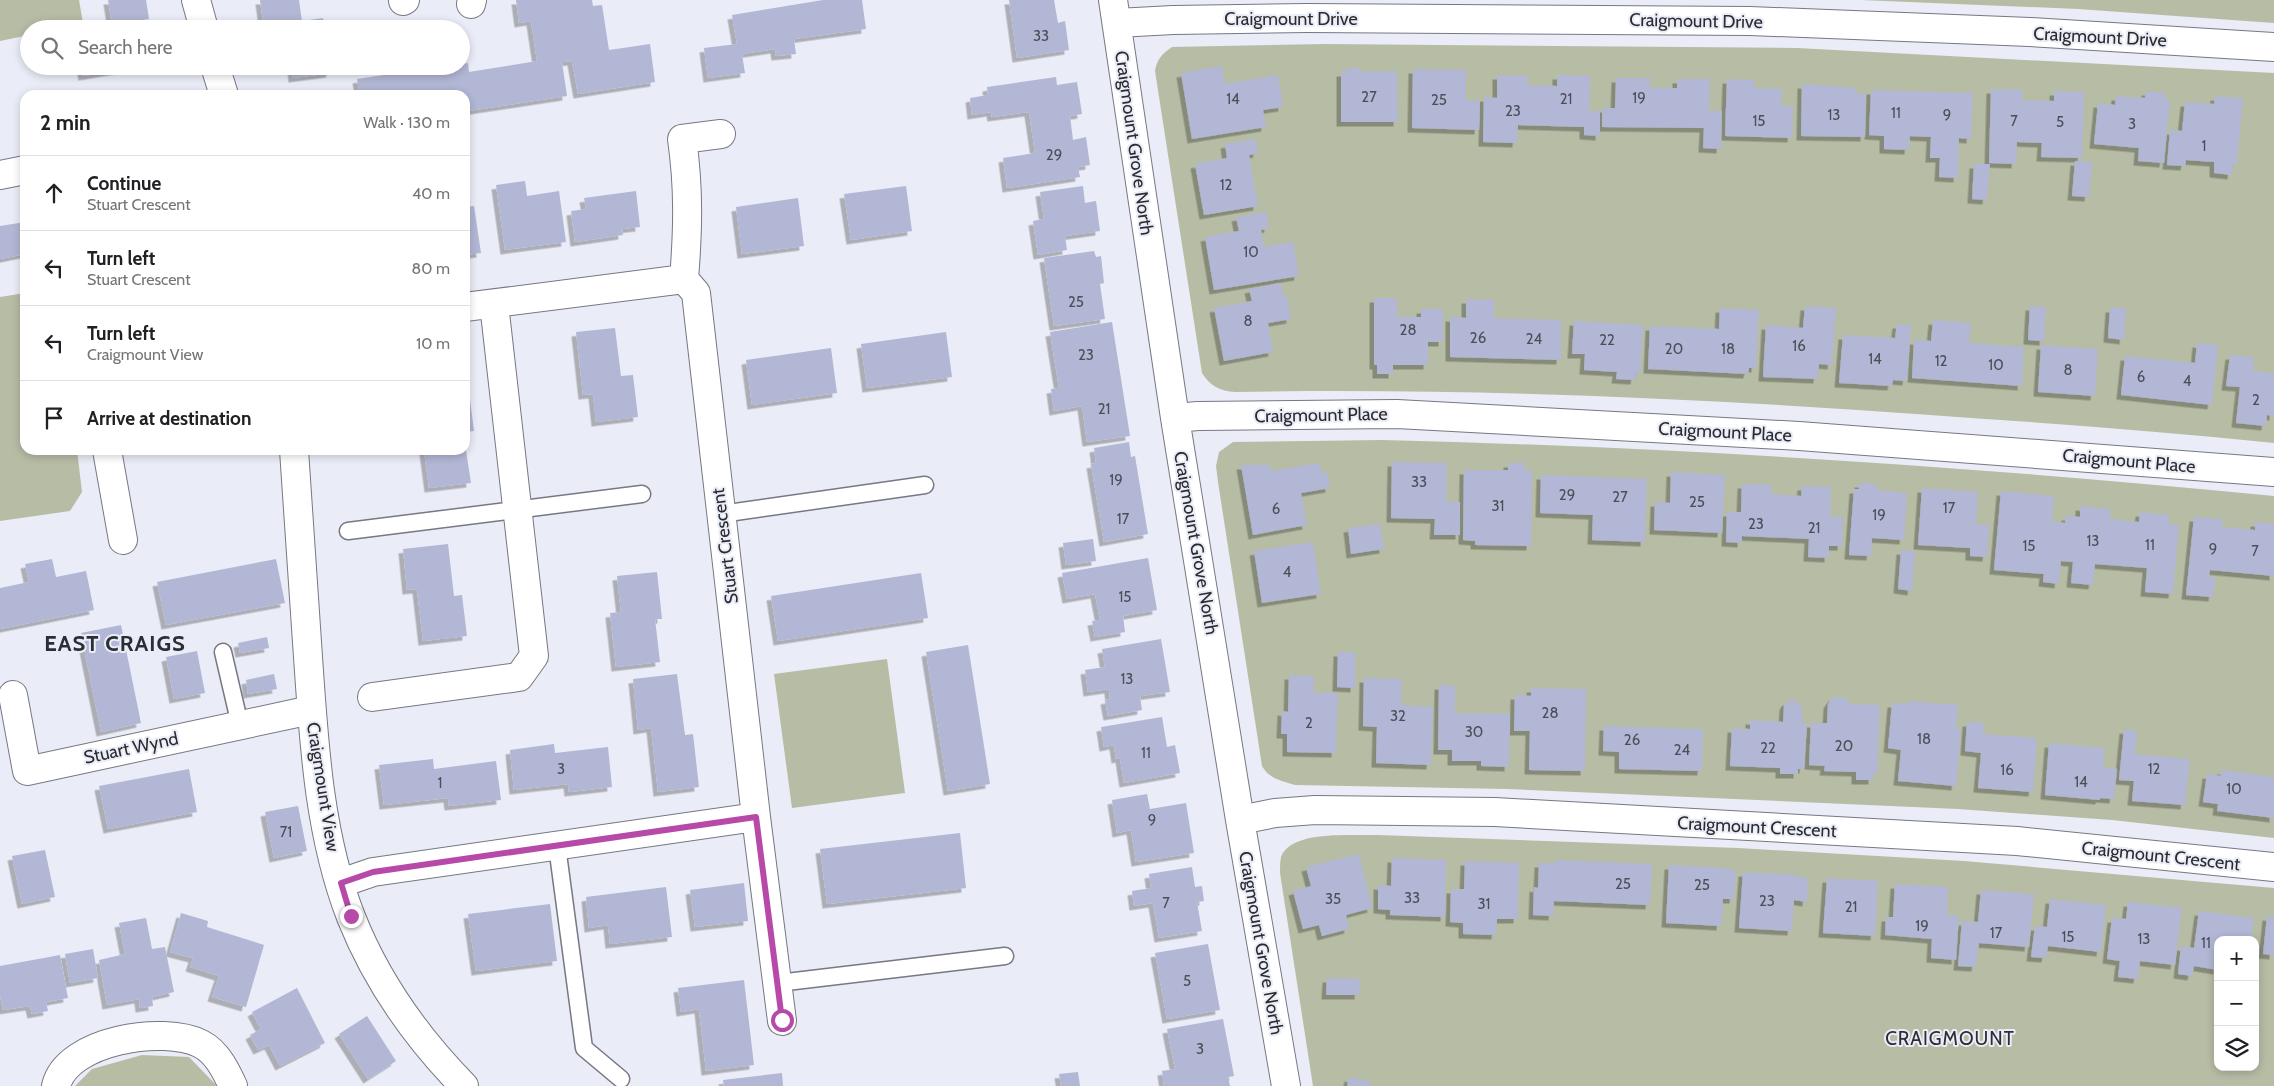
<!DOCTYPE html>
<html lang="en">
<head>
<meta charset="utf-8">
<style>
  body { margin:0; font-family:Cabin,sans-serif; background:#f6f6f6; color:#202124 }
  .controls { position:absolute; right:15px; bottom:15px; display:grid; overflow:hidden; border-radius:10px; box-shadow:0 2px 8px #0003 }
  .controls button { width:45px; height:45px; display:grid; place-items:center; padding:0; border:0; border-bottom:1px solid #e0e0e0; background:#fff; color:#202124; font:25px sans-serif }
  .stop { position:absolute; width:15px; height:15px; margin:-11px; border:4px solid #b74aa9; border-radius:50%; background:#fff }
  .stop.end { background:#b74aa9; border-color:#fff; box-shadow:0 1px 5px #0008 }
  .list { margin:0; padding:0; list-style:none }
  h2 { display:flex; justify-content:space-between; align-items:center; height:65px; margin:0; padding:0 20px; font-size:21px }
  h2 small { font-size:16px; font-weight:400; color:#757577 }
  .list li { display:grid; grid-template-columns:32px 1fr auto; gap:15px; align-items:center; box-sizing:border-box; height:75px; padding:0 20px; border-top:1px solid #e0e0e0 }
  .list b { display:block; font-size:19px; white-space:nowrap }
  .list p { margin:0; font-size:16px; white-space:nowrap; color:#757577 }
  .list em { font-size:16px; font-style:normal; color:#757577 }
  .icon { flex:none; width:28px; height:28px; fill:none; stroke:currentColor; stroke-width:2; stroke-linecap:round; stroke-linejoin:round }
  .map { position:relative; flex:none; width:2274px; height:1086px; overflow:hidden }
  .search { position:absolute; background:#fff; box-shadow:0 2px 8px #0003; left:20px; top:20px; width:450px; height:55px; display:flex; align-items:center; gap:12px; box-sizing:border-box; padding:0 18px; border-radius:28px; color:#757577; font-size:19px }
  .panel { position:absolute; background:#fff; box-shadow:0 2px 8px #0003; left:20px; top:90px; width:450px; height:365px; border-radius:15px }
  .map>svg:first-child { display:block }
  .green { fill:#b7bca5; fill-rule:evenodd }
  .building { fill:#b2b7d5; filter:url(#shadow) }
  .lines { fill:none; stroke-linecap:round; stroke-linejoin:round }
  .service-casing { stroke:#767882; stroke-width:19 }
  .minor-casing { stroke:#767882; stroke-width:30 }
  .service { stroke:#fff; stroke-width:16 }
  .minor { stroke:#fff; stroke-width:28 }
  .route { stroke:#b74aa9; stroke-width:6 }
  .labels { text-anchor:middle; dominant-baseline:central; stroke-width:4; stroke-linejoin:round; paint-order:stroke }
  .number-label { font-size:15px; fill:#4c4e58 }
  .street-label { font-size:18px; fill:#2a2b2f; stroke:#eaecf7 }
  .neighbourhood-label { font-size:19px; letter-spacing:1px; fill:#2c2e36; stroke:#eaecf7 }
  .district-label { font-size:22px; font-weight:bold; letter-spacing:1px; fill:#2c2e36; stroke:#eaecf7 }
</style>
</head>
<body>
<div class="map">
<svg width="2274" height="1086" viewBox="0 0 2274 1086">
  <defs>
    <filter id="shadow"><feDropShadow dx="-4.5" dy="4.5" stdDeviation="0" flood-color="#0004"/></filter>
  </defs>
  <rect width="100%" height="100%" fill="#eaecf7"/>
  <path class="green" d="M0 0H79L83 23 56 29H29V35L0 41Z
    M1861 0H2274V23L2078 9Z
    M1325 44 1797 48 2274 73V443C2159 431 2045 423 1930 415 1698 398 1467 388 1235 392 1220 391 1210 386 1202 373L1155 71C1157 59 1162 54 1172 47Z
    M25 293V450H77L82 492 70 511 0 521V297Z
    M1382 440C1680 447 1977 467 2274 496V838L2112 820 1958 809 1507 789 1295 785C1282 781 1269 779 1262 766L1218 482 1216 466 1219 452 1233 442Z
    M887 659 905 793 792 808 774 674Z
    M1378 835 1738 848 1964 861 2274 888V1086H1313L1280 873C1280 868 1280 862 1281 857 1291 829 1354 836 1378 835ZM2218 940H2255V1067H2218Z
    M142 1055 189 1057 217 1086H75L92 1069Z"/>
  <path class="building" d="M108 0H146L149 19 112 25Z
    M260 0H299L302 21 323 18 324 29H286L285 26 264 29Z
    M516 0H592L593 6 602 5 609 50 650 44 655 82 578 94 572 61 562 62 567 96 468 111 465 95H360L357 79 445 66H461V64L468 63 469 72 537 61 531 21 519 23Z
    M823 0H862L866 29 794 39 796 54 776 56 775 49 742 54 745 73 708 78 704 48 737 44 732 15Z
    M1009 0H1054L1058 23 1065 21 1069 50 1017 58Z
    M81 66H131L132 68 83 76Z
    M292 66H330L331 73 293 78Z
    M1222 66 1225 84 1278 75 1283 107 1263 110 1266 127 1192 139 1181 73Z
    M1347 68H1361V72L1397 71 1398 122H1341V72H1347Z
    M1413 69 1466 70V100L1480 101 1479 130 1412 128Z
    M1497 75 1528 76V85L1557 86V75L1590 76 1589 111H1600V136L1584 135V127L1518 125 1517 143 1483 142 1484 97 1497 98Z
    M1056 77 1057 85 1077 82 1082 114 1070 116 1073 140 1086 137 1090 165 1078 167 1080 177 1007 188 1003 158 1035 153 1029 112 992 117 991 112 972 115 970 98 988 95 987 87Z
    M1616 78H1650V88H1677V79H1710L1709 111H1722L1721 149 1703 148 1704 128 1602 127V108H1615Z
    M1727 79 1754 80V88L1782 89 1781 106H1793L1792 138 1725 136Z
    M1802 84 1856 88V93L1866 94 1865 137 1801 136Z
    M1991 89 2023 90 2022 100 2054 101V91L2084 92 2082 158 2041 157 2042 143 2017 142 2016 164 1989 163Z
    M1871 90 1973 93 1971 139 1959 138 1958 178 1939 177 1940 158H1930L1931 137 1910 136 1909 150 1884 149V136L1869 135Z
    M2146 91 2166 93 2165 100H2170L2164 163 2138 161 2139 148 2094 144 2098 103 2115 105 2116 96 2145 98Z
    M2215 96 2243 98 2237 164H2233L2232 175 2214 173V162L2186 160 2185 166 2167 165 2170 130 2182 131 2185 102 2214 104Z
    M1256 139 1258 153 1249 155 1258 206 1204 215 1195 164 1227 158 1225 144Z
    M2075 161 2092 162 2089 197 2072 196Z
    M1974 164H1990L1987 200 1972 199Z
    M525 181 527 196 559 191 566 242 505 250 496 185Z
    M906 186 912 231 851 240 844 194Z
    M1083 186 1085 203 1096 201 1100 231 1065 236 1067 250 1038 255 1033 221 1044 219 1040 192Z
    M636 191 640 227 622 229 623 235 575 242 571 211 586 209 584 198Z
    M798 198 804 246 742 254 736 207Z
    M474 206 481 253 465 255V207Z
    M1266 212 1269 228 1261 230 1264 247 1293 242 1299 276 1214 290 1205 237 1239 231 1236 217Z
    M25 222V254L0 259V226Z
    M1094 251 1096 257 1101 256 1104 283 1100 284 1105 319 1054 326 1044 258Z
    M1281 283 1283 296 1287 295 1291 319 1268 323 1273 352 1224 361 1214 308 1252 301 1249 289Z
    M1374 298H1397V317H1421V309H1443V342H1428V365H1393V374H1377V365H1374Z
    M1466 299 1494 300V318L1561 320V360L1450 357V317L1466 318Z
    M1805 306 1836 308 1832 365 1819 364 1818 379 1763 377 1766 325 1803 328Z
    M2030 306 2046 307 2044 341 2028 340Z
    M1720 308 1759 310 1756 368H1749L1748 374 1648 369 1650 326 1719 329Z
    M2110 308H2126L2124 340 2108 338Z
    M1933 320 1971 323 1969 343 2024 347 2022 386 1912 378 1914 340 1931 341Z
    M1574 321 1643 325 1640 373H1636L1635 380 1616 379 1617 372 1584 370 1585 354H1572Z
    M1112 322 1130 436 1087 442 1082 406 1054 411 1051 389 1059 388 1050 332Z
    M1897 324 1911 325 1907 381 1893 380 1892 386 1839 383 1843 335 1895 338Z
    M615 328 621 376 633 375 638 417 596 422 593 394 583 395 576 332Z
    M946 332 952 377 867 388 861 344Z
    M2197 343 2218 345 2212 405 2121 395 2125 356 2195 363Z
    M2041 345 2098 349 2095 396 2038 392Z
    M831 348 837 393 752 405 746 360Z
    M2230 355 2254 357 2253 371 2274 373V416L2267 415 2266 426 2236 423 2240 387 2226 386Z
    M469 392 474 431 465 432V393Z
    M1129 442 1131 457 1135 456 1148 534 1104 542 1091 464 1096 463 1094 448Z
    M465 444 471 483 429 488 424 450H465Z
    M1392 462 1447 463 1446 502H1460V535H1434L1435 519 1391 518Z
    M1320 463 1321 473 1327 472 1330 488 1301 493 1307 525 1253 535 1241 465H1270L1272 471Z
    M1508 463H1525V471H1532L1531 546 1475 545V541L1463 540 1464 470H1508Z
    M1671 472 1725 475 1722 533 1654 530 1655 502 1670 503Z
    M1541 475 1647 479 1645 542 1592 540 1593 515 1540 513Z
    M1859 483 1877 484 1876 490 1907 493 1904 540 1872 538 1871 556 1849 555 1854 489H1859Z
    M1742 484 1772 485 1771 494 1801 496 1802 486 1831 487 1830 516 1843 517 1842 546H1829V558L1808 557 1809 539 1742 536V543L1726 542 1727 512H1741Z
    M1922 488 1978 492 1976 524 1989 525 1987 557 1970 556V548L1918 545Z
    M2001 491 2054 496 2052 521 2065 523 2066 516 2080 517V506L2110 509V519L2139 522 2140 512 2169 515V524L2179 525 2173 594 2145 592 2147 568 2095 564 2093 585 2071 583 2073 562 2061 561 2059 584 2043 582 2044 574 1994 570Z
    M2194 517 2223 519 2222 527 2255 530V522L2274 524V576L2210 570 2209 577H2215L2213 597 2186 595Z
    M1380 524 1384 549 1351 554 1348 528Z
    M1093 539 1096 561 1066 565 1063 543Z
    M1313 542 1321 594 1262 603 1254 551Z
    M448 544 454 596 462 595 467 636 423 641 417 589 407 590 403 549Z
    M1901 550 1915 551 1912 591 1898 589Z
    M1148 558 1157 610 1123 616 1125 632 1095 637 1092 621 1100 620 1095 594 1067 599 1062 573Z
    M52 559 56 577 86 571 94 610 0 629V588L29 582 25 564Z
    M276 559 285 603 166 625 157 582Z
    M657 572 662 619H655L660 662 616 667 610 613 621 612 617 576Z
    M921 573 928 618 778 641 771 596Z
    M121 625 141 723 101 732 81 633Z
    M267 637 269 648 240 653 238 643Z
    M1161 639 1170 692 1140 696 1142 710 1108 716 1105 700 1110 699 1109 689 1088 692 1085 670 1105 667 1102 649Z
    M968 645 990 784 948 791 926 652Z
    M197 651 205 693 174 699 166 657Z
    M1338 652H1355V688L1337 687Z
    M274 674 277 689 248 694 246 680Z
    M677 674 685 735 693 734 699 787 658 792 651 728 638 730 633 679Z
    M1289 675 1314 676V693H1338L1336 753 1287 752V734H1281L1282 711 1288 712Z
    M1364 678 1402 679 1401 705 1433 707 1431 765 1376 763 1377 727 1363 726Z
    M1439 685 1455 686V713L1510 714 1509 767 1481 766V761H1452V750H1438Z
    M1531 688 1586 689 1585 771 1529 770 1530 731H1514L1515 695 1531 696Z
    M1833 697 1846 698 1850 704 1880 705 1877 774H1873V780H1856V772L1824 771 1825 766 1809 765 1811 723H1827L1828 704Z
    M1794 699 1802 707V723H1807L1804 769H1798V774H1780V768L1730 766 1732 728 1750 729V720L1783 722 1784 706 1786 702Z
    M1908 701 1958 705 1956 729H1961L1956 786 1898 781 1901 750 1888 748 1892 703 1908 704Z
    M1162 717 1167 747 1175 745 1180 773 1124 783 1120 758 1116 759 1114 745 1104 747 1101 727Z
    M1967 722 1984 723 1983 734 2037 738 2033 792 1978 788 1981 753 1965 751Z
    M1604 726 1703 729 1702 771 1619 769V752L1603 751Z
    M2124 729 2137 731 2135 754 2190 759 2185 805 2132 801 2134 781 2119 780Z
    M2049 743 2105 748 2103 767 2117 769 2114 799 2100 798V800L2045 795Z
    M554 744 555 753 608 747 612 787 569 792 568 784 514 790 510 750Z
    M433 759 434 769 496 761 501 800 449 806 448 798 384 805 379 765Z
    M189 769 197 812 108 829 99 786Z
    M2221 770 2274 777V818L2217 811 2218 804 2203 802 2207 774 2221 776Z
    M1147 794 1150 809 1186 803 1194 853 1136 862 1131 830 1117 833 1112 800Z
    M298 806 307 851 274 858 265 812Z
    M960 833 966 888 827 904 820 849Z
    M45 850 55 897 22 904 12 856Z
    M1359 854 1372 908 1346 915 1349 929 1322 936 1319 925 1303 929 1293 891 1311 886 1306 867Z
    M1392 858 1446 860 1445 917 1390 915V910L1378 909V885L1391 886Z
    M1555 860 1652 864 1650 905 1554 901 1553 916 1533 915 1534 887 1538 888 1539 863H1555Z
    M1465 861 1519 863 1518 919H1497L1496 935 1463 934V923L1450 922 1451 889H1464Z
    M1669 865 1724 868 1736 871 1734 899H1723L1721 926 1666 923Z
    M1192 867 1195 887 1202 886 1204 901 1197 902 1202 931 1159 938 1153 903 1134 906 1132 891 1151 888 1149 874Z
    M1743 872 1796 875V877L1808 878 1807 902 1794 900 1792 931 1739 928Z
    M1827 878 1878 881 1875 936 1823 933Z
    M744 883 748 921 695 927 690 890Z
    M1895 884 1948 887 1947 915 1959 916 1956 960 1931 958 1932 939 1885 935 1886 917H1893Z
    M666 887 672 937 610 944 608 925 589 928 586 897Z
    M1981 890 2034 894 2029 947 1979 943 1976 967 1958 966 1962 921 1978 922Z
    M2050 899 2106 905 2101 952 2048 946 2046 958 2031 957 2035 926 2047 927Z
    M2128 902 2182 908 2175 965 2140 961 2138 979 2118 977 2120 961 2107 959 2112 918 2126 919Z
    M550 904 557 961 476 971 468 914Z
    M2199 911 2254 918 2251 940H2218V970L2194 966 2192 976 2178 974 2181 946 2194 948Z
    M181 913 208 921 207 927 264 945 246 1007 212 997 219 976 190 967 193 958 170 952Z
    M2267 916 2274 917V955L2263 954Z
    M146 918 152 949 165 947 174 992 152 997 153 1006 140 1008 139 999 107 1005 99 960 125 954 119 923Z
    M1208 944 1220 1010 1167 1019 1155 953Z
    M93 949 98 978 70 983 65 954Z
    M60 955 68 998 46 1002 48 1011 32 1014 30 1006 3 1010 0 995V966Z
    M1327 978 1360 979 1359 995H1326Z
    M744 980 754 1065 706 1071 699 1009 681 1012 678 988Z
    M297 988 325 1043 280 1066 269 1045 258 1050 250 1035 261 1029 252 1012Z
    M367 1016 396 1061 368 1079 339 1034Z
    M1223 1019 1234 1076 1228 1077 1230 1086H1164L1162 1071 1175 1069 1167 1029Z
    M1078 1072 1080 1086H1061L1059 1074Z
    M782 1073 783 1086H724L723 1080Z
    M1349 1077 1371 1082 1370 1086H1347Z"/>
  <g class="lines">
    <g class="service-casing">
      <path id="service" d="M721 514 925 485
        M348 531 642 494
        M223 652 240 725
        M557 846 584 1048 621 1079
        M778 983 1005 956"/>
    </g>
    <g class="minor-casing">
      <path id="minor" d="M196 0 204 29
        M1113 0 1175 418 1240 820 1286 1086
        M403 1 405 0
        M471 4 472 0
        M1117 23 1173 20 1308 18 1750 21 2030 32 2274 47
        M215 66 224 95
        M721 134 682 139C689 188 688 230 684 279L696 293 756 817 782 1021
        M0 175 25 170
        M465 307 684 279
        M1175 418 1198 416 1397 414 1799 436 2274 472
        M107 450 123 540
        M294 450C299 519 303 588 308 657 314 744 319 835 351 917 376 980 417 1038 464 1086
        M13 695 27 771 311 710
        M372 697 519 677 534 656 494 304
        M1240 820 1275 813 1315 810 1495 812 2017 841 2274 867
        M341 883 373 872 756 817
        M56 1086C67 1040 164 1025 201 1044 217 1052 226 1071 233 1086"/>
    </g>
    <use href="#service" class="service"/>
    <use href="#minor" class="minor"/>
  </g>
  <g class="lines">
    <path class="route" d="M351 916 341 883 373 872 756 817 782 1020"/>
  </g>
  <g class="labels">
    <g class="number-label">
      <text x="1041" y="36">33</text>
      <text x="1369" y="97">27</text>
      <text x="1639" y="98">19</text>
      <text x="1233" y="99">14</text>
      <text x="1566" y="99">21</text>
      <text x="1439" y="100">25</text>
      <text x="1513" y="111">23</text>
      <text x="1896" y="113">11</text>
      <text x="1834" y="115">13</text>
      <text x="1947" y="115">9</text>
      <text x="1759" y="121">15</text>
      <text x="2014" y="121">7</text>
      <text x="2060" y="122">5</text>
      <text x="2132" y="124">3</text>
      <text x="2204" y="146">1</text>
      <text x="1054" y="155">29</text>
      <text x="1226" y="185">12</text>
      <text x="1251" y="252">10</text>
      <text x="1076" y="302">25</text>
      <text x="1248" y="321">8</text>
      <text x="1408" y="330">28</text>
      <text x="1478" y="338">26</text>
      <text x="1534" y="339">24</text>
      <text x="1607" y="340">22</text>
      <text x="1799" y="346">16</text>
      <text x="1674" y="349">20</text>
      <text x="1728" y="349">18</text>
      <text x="1086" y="355">23</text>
      <text x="1875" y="359">14</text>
      <text x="1941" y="361">12</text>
      <text x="1996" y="365">10</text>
      <text x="2068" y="370">8</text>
      <text x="2141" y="377">6</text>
      <text x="2187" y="381">4</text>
      <text x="2256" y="400">2</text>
      <text x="1104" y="409">21</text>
      <text x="1116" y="480">19</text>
      <text x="1419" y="482">33</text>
      <text x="1567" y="495">29</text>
      <text x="1620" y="497">27</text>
      <text x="1697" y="502">25</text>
      <text x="1498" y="506">31</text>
      <text x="1949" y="508">17</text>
      <text x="1276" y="509">6</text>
      <text x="1879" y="515">19</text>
      <text x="1123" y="519">17</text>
      <text x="1756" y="524">23</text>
      <text x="1814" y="528">21</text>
      <text x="2093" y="541">13</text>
      <text x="2150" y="545">11</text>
      <text x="2029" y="546">15</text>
      <text x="2213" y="549">9</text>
      <text x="2255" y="551">7</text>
      <text x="1287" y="572">4</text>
      <text x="1125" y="597">15</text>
      <text x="1127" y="679">13</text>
      <text x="1550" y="713">28</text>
      <text x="1398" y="716">32</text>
      <text x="1309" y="723">2</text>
      <text x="1474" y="732">30</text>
      <text x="1924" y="739">18</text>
      <text x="1632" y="740">26</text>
      <text x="1844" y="746">20</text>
      <text x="1768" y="748">22</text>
      <text x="1682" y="750">24</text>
      <text x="1146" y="753">11</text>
      <text x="561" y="769">3</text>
      <text x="2154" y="769">12</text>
      <text x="2007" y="770">16</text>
      <text x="2081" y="782">14</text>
      <text x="440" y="783">1</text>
      <text x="2234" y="789">10</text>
      <text x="1152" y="820">9</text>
      <text x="286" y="832">71</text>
      <text x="1623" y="884">25</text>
      <text x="1702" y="885">25</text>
      <text x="1412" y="898">33</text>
      <text x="1333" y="899">35</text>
      <text x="1767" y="901">23</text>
      <text x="1166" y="903">7</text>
      <text x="1484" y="904">31</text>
      <text x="1851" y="907">21</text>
      <text x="1922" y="926">19</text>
      <text x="1996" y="933">17</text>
      <text x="2068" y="937">15</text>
      <text x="2144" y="939">13</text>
      <text x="2206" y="943">11</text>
      <text x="1187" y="981">5</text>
      <text x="1200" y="1049">3</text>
    </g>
    <g class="street-label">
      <text x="1291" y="19">Craigmount Drive</text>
      <text transform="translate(1696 21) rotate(1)">Craigmount Drive</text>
      <text transform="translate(2100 37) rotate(3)">Craigmount Drive</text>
      <text transform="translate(1134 143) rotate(82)">Craigmount Grove North</text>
      <text transform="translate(1321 415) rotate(-1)">Craigmount Place</text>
      <text transform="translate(1725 432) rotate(3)">Craigmount Place</text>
      <text transform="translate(2129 461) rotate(5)">Craigmount Place</text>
      <text transform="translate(1196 543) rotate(80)">Craigmount Grove North</text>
      <text transform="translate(725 546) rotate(-97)">Stuart Crescent</text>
      <text transform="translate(131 748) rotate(-12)">Stuart Wynd</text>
      <text transform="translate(323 787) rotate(81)">Craigmount View</text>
      <text transform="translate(1757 827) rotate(3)">Craigmount Crescent</text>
      <text transform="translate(2161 856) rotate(6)">Craigmount Crescent</text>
      <text transform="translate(1261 943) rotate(80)">Craigmount Grove North</text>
    </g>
    <g class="neighbourhood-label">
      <text x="1950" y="1038">CRAIGMOUNT</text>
    </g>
    <g class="district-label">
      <text x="115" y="643">EAST CRAIGS</text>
    </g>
  </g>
</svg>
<div class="controls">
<button>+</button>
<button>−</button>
<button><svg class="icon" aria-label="layers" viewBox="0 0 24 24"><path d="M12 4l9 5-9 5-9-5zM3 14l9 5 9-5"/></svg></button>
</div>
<div class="stop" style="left:782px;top:1020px"></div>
<div class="stop end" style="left:351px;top:916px"></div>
<div class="search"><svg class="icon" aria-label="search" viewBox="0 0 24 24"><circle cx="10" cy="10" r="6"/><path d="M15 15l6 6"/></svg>Search here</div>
<section class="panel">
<h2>2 min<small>Walk · 130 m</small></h2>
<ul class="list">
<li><svg class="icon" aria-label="ahead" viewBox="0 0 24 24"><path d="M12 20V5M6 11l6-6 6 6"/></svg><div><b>Continue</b><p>Stuart Crescent</p></div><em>40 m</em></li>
<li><svg class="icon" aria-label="left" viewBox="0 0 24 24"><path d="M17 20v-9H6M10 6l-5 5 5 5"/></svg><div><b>Turn left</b><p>Stuart Crescent</p></div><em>80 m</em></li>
<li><svg class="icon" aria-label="left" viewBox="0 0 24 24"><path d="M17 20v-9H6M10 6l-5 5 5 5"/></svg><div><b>Turn left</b><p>Craigmount View</p></div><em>10 m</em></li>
<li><svg class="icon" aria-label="arrive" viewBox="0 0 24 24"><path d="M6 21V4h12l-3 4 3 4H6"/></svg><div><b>Arrive at destination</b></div></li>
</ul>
</section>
</div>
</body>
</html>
